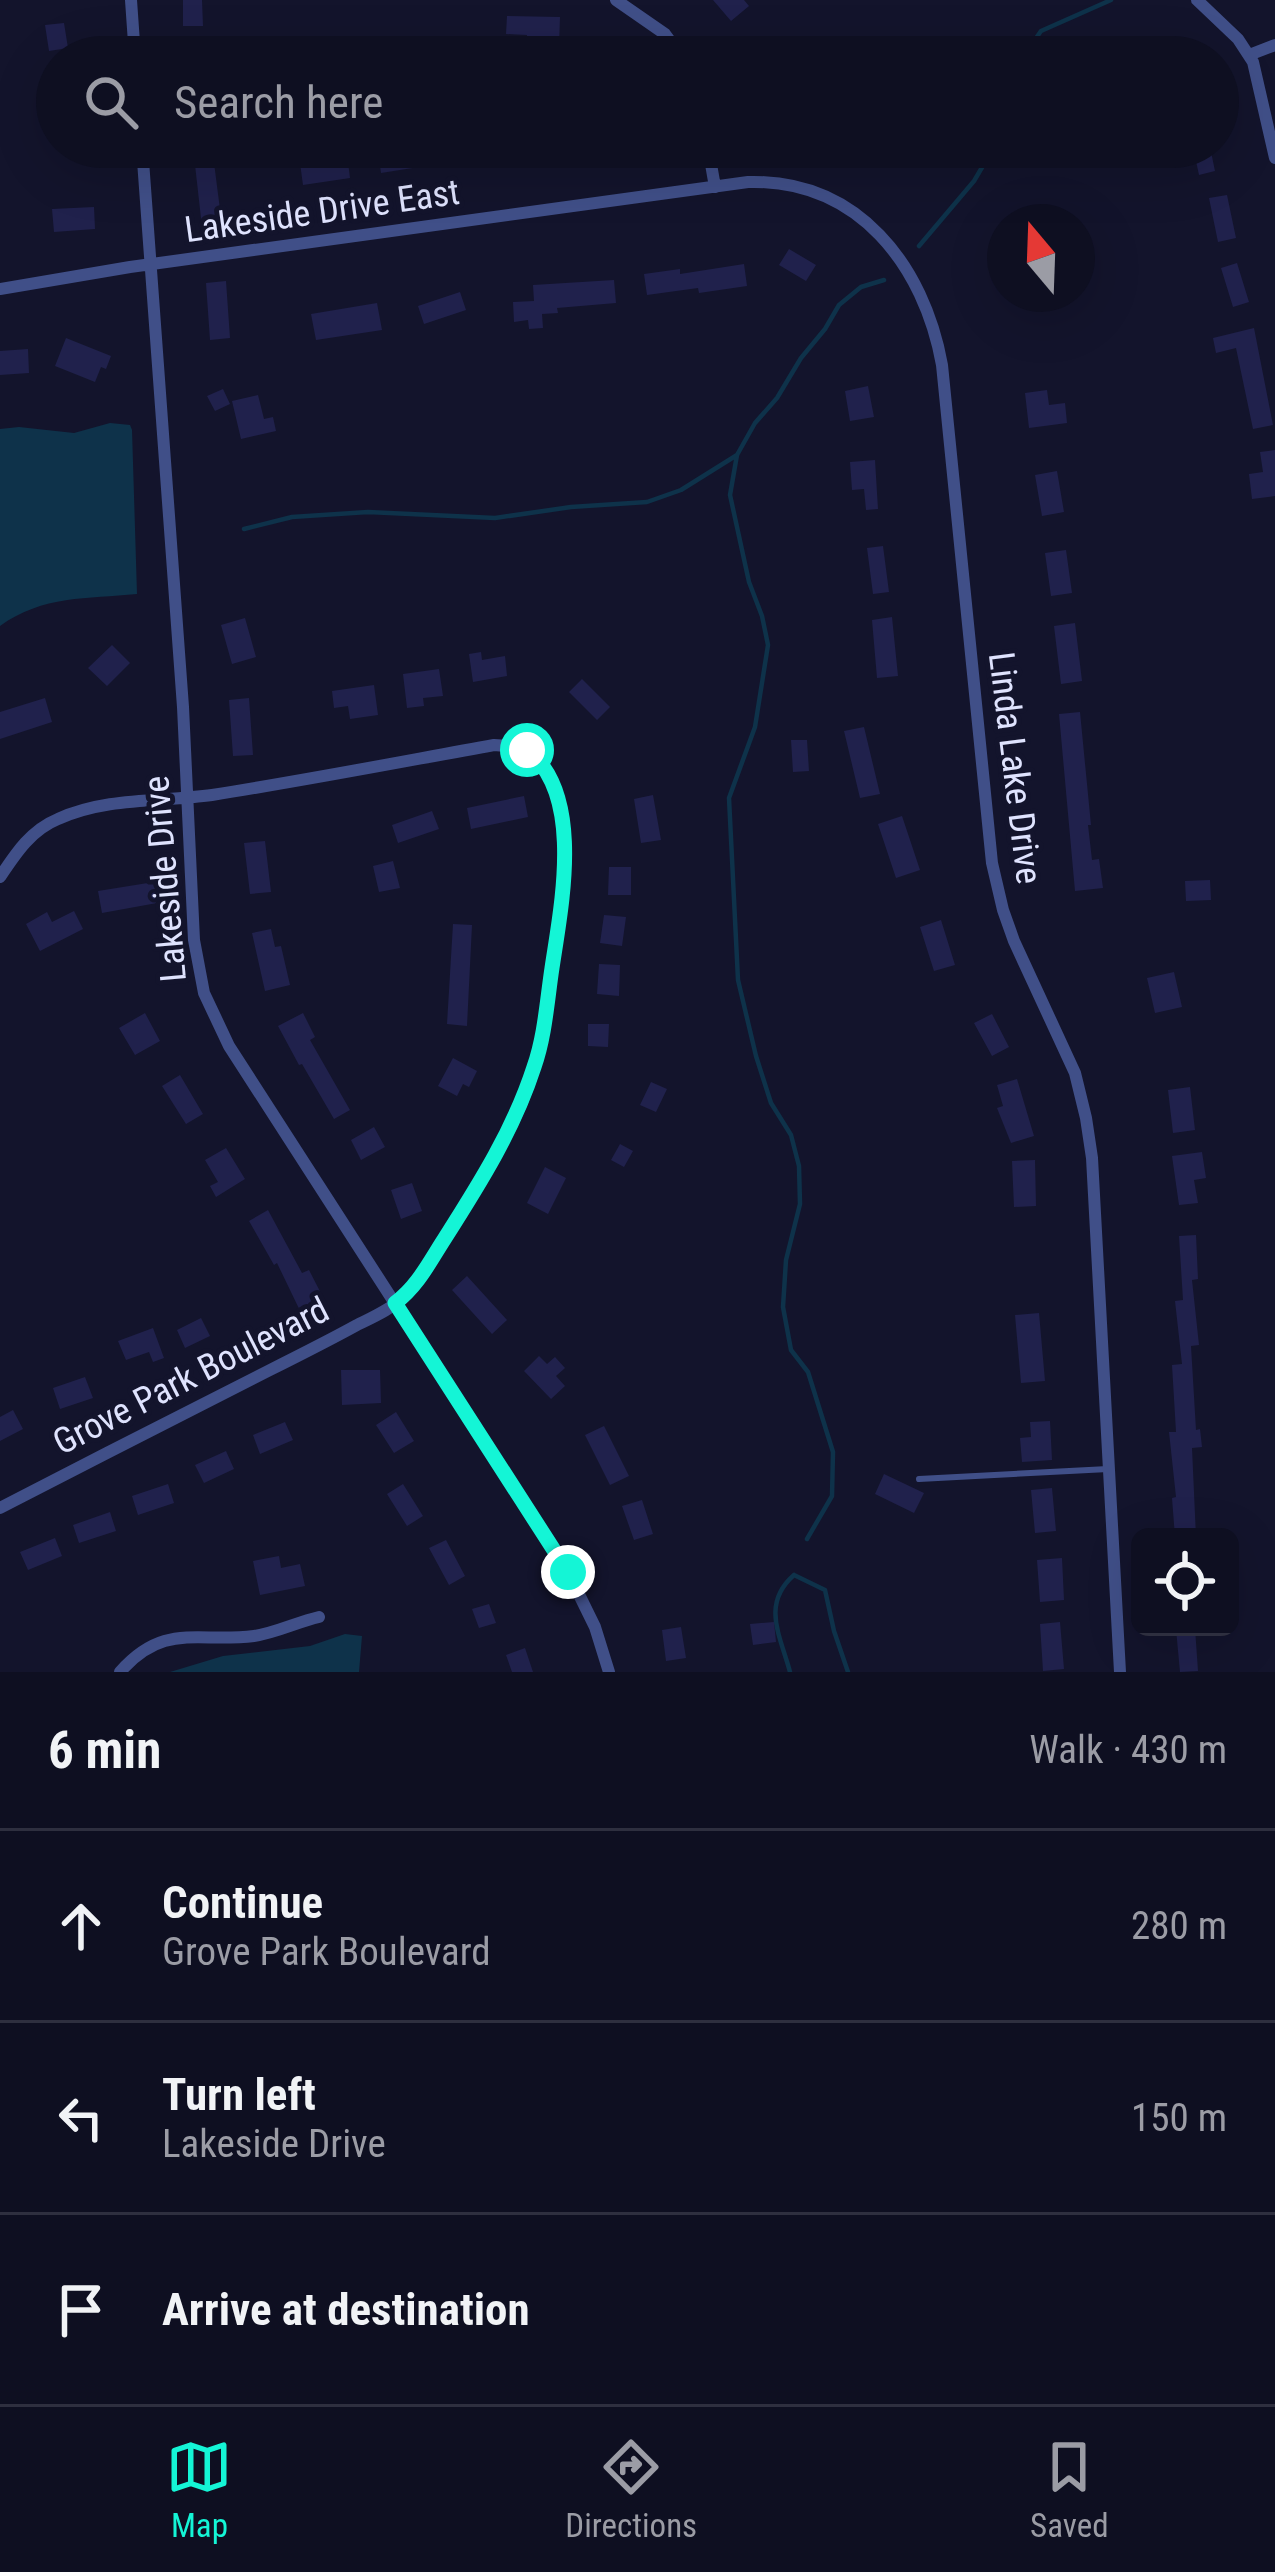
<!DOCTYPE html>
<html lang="en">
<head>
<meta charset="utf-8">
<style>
  body { margin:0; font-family:"Roboto Condensed",sans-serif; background:#17182a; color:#f1f3f6 }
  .controls { position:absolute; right:36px; bottom:36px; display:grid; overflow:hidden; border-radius:18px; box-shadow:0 12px 48px #0002 }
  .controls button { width:108px; height:108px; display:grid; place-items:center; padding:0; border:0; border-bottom:3px solid #2e2f3f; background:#0e0f21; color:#f1f3f6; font:60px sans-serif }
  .compass { position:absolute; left:987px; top:204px; width:108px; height:108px; border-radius:50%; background:#0e0f21; box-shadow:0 12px 48px #0002; rotate:341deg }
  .stop { position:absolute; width:36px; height:36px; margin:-27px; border:9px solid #14f5d6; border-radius:50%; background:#fff }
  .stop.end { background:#14f5d6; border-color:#fff; box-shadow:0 3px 12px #0008 }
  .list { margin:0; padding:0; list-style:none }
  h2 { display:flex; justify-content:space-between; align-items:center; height:156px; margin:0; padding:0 48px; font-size:51px }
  h2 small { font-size:39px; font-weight:400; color:#9b9ca5 }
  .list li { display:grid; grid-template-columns:78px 1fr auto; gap:36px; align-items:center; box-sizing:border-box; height:192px; padding:0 48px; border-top:3px solid #2e2f3f }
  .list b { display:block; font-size:45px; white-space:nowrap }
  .list p { margin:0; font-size:39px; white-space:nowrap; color:#9b9ca5 }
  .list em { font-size:39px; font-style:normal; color:#9b9ca5 }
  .icon { flex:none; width:66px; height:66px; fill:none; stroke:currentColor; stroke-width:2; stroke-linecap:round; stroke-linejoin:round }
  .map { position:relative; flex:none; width:1275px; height:1672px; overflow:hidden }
  .search { position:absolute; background:#0e0f21; box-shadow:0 12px 48px #0002; left:36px; right:36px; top:36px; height:132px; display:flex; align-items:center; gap:30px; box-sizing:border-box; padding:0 42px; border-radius:66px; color:#9b9ca5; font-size:45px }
  .sheet { height:732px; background:#0e0f21 }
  nav { display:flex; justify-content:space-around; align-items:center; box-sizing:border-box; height:168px; border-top:3px solid #2e2f3f; background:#0e0f21; font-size:33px; color:#9b9ca5 }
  nav a { display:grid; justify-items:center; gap:6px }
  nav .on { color:#14f5d6 }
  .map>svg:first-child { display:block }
  .water { fill:#0e324a }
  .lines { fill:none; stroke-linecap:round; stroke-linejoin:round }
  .stream { stroke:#0e324a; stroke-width:4.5 }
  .building { fill:#20214c }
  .service { stroke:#404f88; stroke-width:6 }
  .minor { stroke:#404f88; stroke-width:12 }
  .route { stroke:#14f5d6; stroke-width:15 }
  .labels { text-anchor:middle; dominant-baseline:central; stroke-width:10; stroke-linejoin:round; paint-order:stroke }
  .street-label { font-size:36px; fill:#dfe3fe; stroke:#13142c }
</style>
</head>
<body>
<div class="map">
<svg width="1275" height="1672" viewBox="0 0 1275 1672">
  <rect width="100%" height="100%" fill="#13142c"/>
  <path class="water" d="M110 423 130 425 132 430 137 594C87 599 43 595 0 626V429L19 427 74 433Z
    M345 1634 362 1636 359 1672H170L223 1656 310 1646Z"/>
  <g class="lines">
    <path class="stream" d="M1023 57 1041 31 1111 0
      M919 246 974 181 994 147
      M244 529 292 517 368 512 495 518 571 507 647 502 681 490 737 455
      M807 1539 832 1496 833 1452 808 1372 791 1350 783 1307 786 1260 800 1204 799 1166 791 1135 771 1103 756 1056 738 980 729 798 755 727 768 645 762 616 749 582 730 495 737 455 755 423 777 398 801 358 825 329 839 305 861 287 884 280
      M794 1575 825 1590 834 1631 848 1672
      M790 1672C780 1635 761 1604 794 1575"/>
  </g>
  <path class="building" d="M183 0H202L203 26H183Z
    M713 0H744L749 6 731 21Z
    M507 16 560 17 559 46 527 45V35L506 34Z
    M64 23 68 48 49 51 45 25Z
    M193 147H212L222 225 202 227Z
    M416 147 419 167 381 173 378 152Z
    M462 147H520V153L464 163Z
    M1193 147H1210L1215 171 1199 175Z
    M347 154 350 178 303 185 300 163Z
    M1227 195 1236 238 1218 242 1209 198Z
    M94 207 95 229 54 232 52 209Z
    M789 249 816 265 806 281 779 265Z
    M1237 263 1249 302 1233 307 1221 268Z
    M744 264 747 286 699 293 698 288 647 295 644 274 680 269V274Z
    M614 280 616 303 557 308 558 313 542 314 543 328 529 329 528 320 514 322 513 302 534 301 533 285Z
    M226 281 230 338 210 340 206 283Z
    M460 292 466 310 424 324 418 306Z
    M377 303 382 330 316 340 311 314Z
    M1254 328 1273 425 1253 429 1236 348 1216 353 1213 338Z
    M66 338 111 356 106 369 101 367 95 382 55 366Z
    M28 349 29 373 0 375V351Z
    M868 386 874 417 850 421 845 391Z
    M223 389 230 404 215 411 207 396Z
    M1047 390 1049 405 1065 403 1067 423 1029 428 1025 393Z
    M258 395 264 419 273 417 276 431 241 439 232 401Z
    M1275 450V496L1252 499 1249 474 1263 472 1260 452Z
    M875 460 878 509 866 510 864 489 852 490 850 462Z
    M1057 471 1064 512 1042 516 1035 475Z
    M883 546 889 592 873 594 867 548Z
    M1066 550 1072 593 1051 596 1045 553Z
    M892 617 898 676 877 678 872 620Z
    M245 618 256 657 232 664 221 625Z
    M1075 623 1082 681 1061 684 1054 626Z
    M112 645 130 663 107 686 88 668Z
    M481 652 482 660 505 656 507 676 473 682 469 654Z
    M439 669 443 696 423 698 424 706 407 708 403 674Z
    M582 679 610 707 597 720 569 692Z
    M374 685 378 715 350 719 348 706 334 708 332 691Z
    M45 698 52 722 0 739V712Z
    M249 698 253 755 233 756 229 700Z
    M1080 712 1091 825H1088L1092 860 1099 859 1103 888 1075 891 1059 714Z
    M864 727 880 794 860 798 844 731Z
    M791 740H807L809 771 793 772Z
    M653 795 661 840 641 843 634 799Z
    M524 796 528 817 471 829 467 808Z
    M432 811 439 829 398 843 392 825Z
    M902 816 920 870 896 878 878 824Z
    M265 841 271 892 250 894 244 843Z
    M393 861 400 888 379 892 373 866Z
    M609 867H631V895H608Z
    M1210 880 1211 900 1186 901 1185 881Z
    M154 882 157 903 102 913 98 891Z
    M74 911 83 929 40 951 26 924 47 912 52 922Z
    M604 915 626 917 622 946 600 943Z
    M941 920 955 965 934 971 920 927Z
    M453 924 472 925 467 1026 447 1024Z
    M271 929 275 947 281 946 290 985 265 991 252 933Z
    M599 964 620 965 619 996 597 994Z
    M1174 972 1182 1007 1155 1013 1147 978Z
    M145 1013 160 1041 135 1055 119 1028Z
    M303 1013 315 1037 310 1040 350 1110 334 1119 302 1064 299 1065 278 1026Z
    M992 1014 1009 1047 992 1056 974 1023Z
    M588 1024H609L608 1047 588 1046Z
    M453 1058 477 1071 469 1087 463 1084 457 1096 438 1086Z
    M180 1075 203 1114 186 1124 162 1086Z
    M1017 1079 1034 1136 1011 1143 997 1108 1003 1106 997 1085Z
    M651 1082 667 1089 656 1112 640 1105Z
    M1190 1087 1195 1130 1173 1133 1168 1090Z
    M374 1127 385 1147 361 1160 351 1140Z
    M620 1144 633 1151 624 1167 611 1160Z
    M226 1148 245 1179 216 1197 210 1186 218 1182 205 1160Z
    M1202 1152 1206 1178 1194 1180 1198 1203 1179 1205 1172 1156Z
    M1035 1160 1036 1206 1014 1207 1012 1161Z
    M545 1167 566 1178 548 1214 527 1203Z
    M412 1183 422 1211 401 1219 391 1190Z
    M268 1210 302 1273 309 1270 328 1307 304 1319 277 1263 274 1265 249 1221Z
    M1196 1235 1198 1279 1192 1280 1199 1345 1191 1346 1196 1430 1200 1429 1202 1447 1192 1448 1196 1537H1175L1172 1498 1176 1497 1169 1432H1176L1172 1365 1182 1364 1175 1301 1183 1300 1179 1236Z
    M467 1276 507 1320 492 1334 452 1290Z
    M1039 1313 1045 1381 1021 1383 1015 1315Z
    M201 1318 210 1336 185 1348 177 1330Z
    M153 1328 164 1358 153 1362 149 1352 126 1360 118 1341Z
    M539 1356 547 1364 555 1357 565 1368 556 1376 565 1386 551 1399 524 1371Z
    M341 1370H380L381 1403 342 1405Z
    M85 1377 93 1398 60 1409 53 1388Z
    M13 1410 23 1429 0 1441V1417Z
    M396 1412 414 1441 394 1453 376 1425Z
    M1050 1421 1052 1460 1022 1462 1020 1438 1031 1437 1030 1422Z
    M285 1422 293 1440 260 1454 253 1435Z
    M604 1426 629 1476 610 1485 585 1435Z
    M226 1451 234 1469 204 1483 195 1465Z
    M884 1474 924 1493 914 1513 875 1494Z
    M168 1484 174 1503 138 1515 132 1496Z
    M403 1484 423 1516 407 1526 387 1494Z
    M1052 1488 1056 1531 1035 1533 1031 1490Z
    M642 1500 653 1534 634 1540 622 1506Z
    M110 1512 116 1531 79 1543 73 1525Z
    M55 1538 62 1556 28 1570 20 1552Z
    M446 1540 465 1576 449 1585 429 1548Z
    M279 1556 281 1568 300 1564 305 1586 260 1595 253 1561Z
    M1062 1558 1064 1600 1040 1602 1037 1560Z
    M489 1604 496 1623 479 1628 472 1609Z
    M774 1622 776 1642 753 1645 750 1624Z
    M1060 1622 1064 1669 1043 1671 1040 1624Z
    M681 1627 686 1658 666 1661 662 1630Z
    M1195 1628 1198 1671 1180 1672 1176 1629Z
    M525 1648 533 1672H512L506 1655Z"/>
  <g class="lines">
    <path class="service" d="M919 1479 1108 1469"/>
    <path class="minor" d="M131 0 135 57
      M616 0 665 34 682 57
      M1197 0 1238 39 1253 62 1275 158
      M1249 55 1275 45
      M142 147 183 707 194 940 204 993 229 1046 568 1572 595 1627 609 1672
      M708 147 715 187
      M0 289 130 267 748 182C858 179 924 265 942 365L992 863 1003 910 1014 941 1075 1073 1086 1118 1092 1158 1120 1672
      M0 877C16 853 31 830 58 819 106 797 161 802 212 795 307 780 400 762 494 745 551 747 562 793 564 843 565 882 559 921 553 960 548 993 545 1027 537 1059 521 1118 488 1171 455 1222 440 1246 425 1277 404 1297 391 1309 373 1317 357 1325 328 1341 298 1356 268 1371 179 1416 89 1462 0 1508
      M120 1672C164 1622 197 1643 254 1636 276 1633 297 1622 319 1617"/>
  </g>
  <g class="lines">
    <path class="route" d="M527 750C585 794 561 907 552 968 547 1001 545 1036 534 1067 514 1129 480 1183 445 1238 430 1261 418 1286 395 1303L568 1572"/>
  </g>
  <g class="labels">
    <g class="street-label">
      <text transform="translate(322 211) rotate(-8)">Lakeside Drive East</text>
      <text transform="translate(1015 768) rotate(83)">Linda Lake Drive</text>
      <text transform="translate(165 879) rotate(-95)">Lakeside Drive</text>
      <text transform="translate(191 1376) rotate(-27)">Grove Park Boulevard</text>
    </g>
  </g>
</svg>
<div class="controls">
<button><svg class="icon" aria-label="locate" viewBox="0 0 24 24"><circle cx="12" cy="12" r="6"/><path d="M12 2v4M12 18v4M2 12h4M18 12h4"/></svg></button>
</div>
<svg class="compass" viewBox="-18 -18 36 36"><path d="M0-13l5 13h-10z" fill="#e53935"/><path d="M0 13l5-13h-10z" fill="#9b9ca5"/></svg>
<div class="stop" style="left:527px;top:750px"></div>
<div class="stop end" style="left:568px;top:1572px"></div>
<div class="search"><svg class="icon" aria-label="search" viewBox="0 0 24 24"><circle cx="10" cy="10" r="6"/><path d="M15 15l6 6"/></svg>Search here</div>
</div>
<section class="sheet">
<h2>6 min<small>Walk · 430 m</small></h2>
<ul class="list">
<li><svg class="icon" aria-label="ahead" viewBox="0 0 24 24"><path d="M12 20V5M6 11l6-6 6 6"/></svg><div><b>Continue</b><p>Grove Park Boulevard</p></div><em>280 m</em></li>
<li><svg class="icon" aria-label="left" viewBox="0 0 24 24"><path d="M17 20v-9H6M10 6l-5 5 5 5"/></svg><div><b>Turn left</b><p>Lakeside Drive</p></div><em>150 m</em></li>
<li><svg class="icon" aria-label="arrive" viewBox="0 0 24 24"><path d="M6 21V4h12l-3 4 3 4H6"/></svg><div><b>Arrive at destination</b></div></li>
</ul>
</section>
<nav>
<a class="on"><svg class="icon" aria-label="map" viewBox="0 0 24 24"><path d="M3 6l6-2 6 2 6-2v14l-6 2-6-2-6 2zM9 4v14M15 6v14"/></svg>Map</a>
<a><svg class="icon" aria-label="directions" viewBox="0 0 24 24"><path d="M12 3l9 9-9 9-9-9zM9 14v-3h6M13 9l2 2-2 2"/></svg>Directions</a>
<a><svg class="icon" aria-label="saved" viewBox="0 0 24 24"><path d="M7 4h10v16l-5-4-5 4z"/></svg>Saved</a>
</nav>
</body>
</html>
